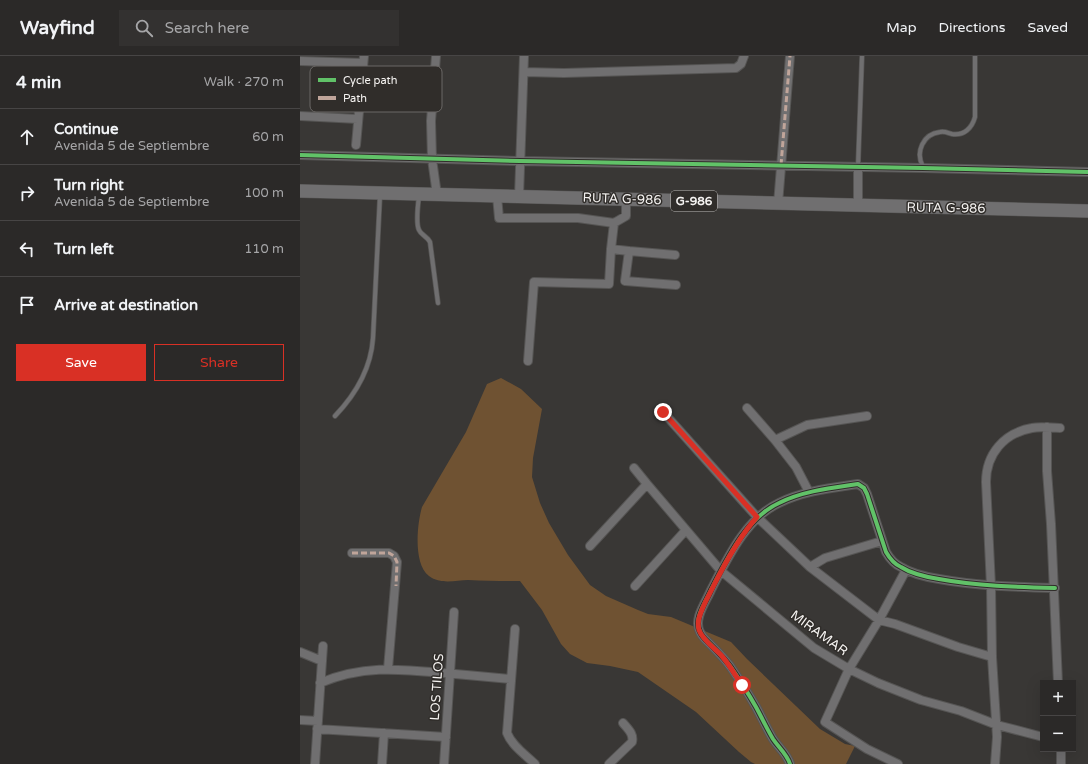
<!DOCTYPE html>
<html lang="en">
<head>
<meta charset="utf-8">
<style>
  body { margin:0; font-family:"Varela Round",sans-serif; background:#333130; color:#f1f3f6 }
  .controls { position:absolute; right:12px; bottom:12px; display:grid; overflow:hidden; border-radius:0px; box-shadow:0 4px 16px #0002 }
  .controls button { width:36px; height:36px; display:grid; place-items:center; padding:0; border:0; border-bottom:1px solid #474545; background:#2b2928; color:#f1f3f6; font:20px sans-serif }
  .stop { position:absolute; width:12px; height:12px; margin:-9px; border:3px solid #d93025; border-radius:50%; background:#fff }
  .stop.end { background:#d93025; border-color:#fff; box-shadow:0 1px 4px #0008 }
  .list { margin:0; padding:0; list-style:none }
  h2 { display:flex; justify-content:space-between; align-items:center; height:52px; margin:0; padding:0 16px; font-size:17px }
  h2 small { font-size:13px; font-weight:400; color:#a6a6a8 }
  .list li { display:grid; grid-template-columns:26px 1fr auto; gap:12px; align-items:center; box-sizing:border-box; height:56px; padding:0 16px; border-top:1px solid #474545 }
  .list b { display:block; font-size:15px; white-space:nowrap }
  .list p { margin:0; font-size:13px; white-space:nowrap; color:#a6a6a8 }
  .list em { font-size:13px; font-style:normal; color:#a6a6a8 }
  .actions { display:flex; gap:8px; padding:12px 16px }
  .actions a { flex:1; padding:9px 0; border:1px solid #d93025; border-radius:0px; text-align:center; font-size:14px; color:#d93025 }
  .actions .main { background:#d93025; color:#fff }
  .icon { flex:none; width:22px; height:22px; fill:none; stroke:currentColor; stroke-width:2; stroke-linecap:round; stroke-linejoin:round }
  .map { position:relative; flex:none; width:788px; height:708px; overflow:hidden }
  header { display:flex; align-items:center; gap:24px; box-sizing:border-box; height:56px; padding:0 20px; background:#2b2928; border-bottom:1px solid #474545 }
  header strong { font-size:19px }
  nav { display:flex; gap:22px; margin-inline-start:auto; font-size:14px }
  .search { width:280px; height:36px; background:#333130; display:flex; align-items:center; gap:10px; box-sizing:border-box; padding:0 14px; border-radius:0px; color:#a6a6a8; font-size:15px }
  main { display:flex }
  aside { flex:1; background:#2b2928 }
  .map>svg:first-child { display:block }
  .forest { fill:#6f5232 }
  .lines { fill:none; stroke-linecap:round; stroke-linejoin:round }
  .service-casing { stroke:#565554; stroke-width:5.5 }
  .minor-casing { stroke:#565554; stroke-width:10 }
  .primary-casing { stroke:#565554; stroke-width:14 }
  .service { stroke:#706f70; stroke-width:4 }
  .minor { stroke:#706f70; stroke-width:8 }
  .primary { stroke:#706f70; stroke-width:13 }
  .quiet { stroke:#c0a59a; stroke-width:3; stroke-dasharray:6 3; stroke-linecap:butt }
  .cycleway-casing { stroke:#302d2a; stroke-width:6 }
  .cycleway { stroke:#61c268; stroke-width:4 }
  .route { stroke:#d93025; stroke-width:5 }
  .labels { text-anchor:middle; dominant-baseline:central; stroke-width:3; stroke-linejoin:round; paint-order:stroke }
  .shield { fill:#302d2a; stroke:#bab8b5; stroke-width:1 }
  .shield-label { font-size:12px; font-weight:bold; fill:#f5f3f1 }
  .street-label { font-size:13px; fill:#f5f3f1; stroke:#302d2a }
  .key { fill:#302d2a; stroke:#6b6866; stroke-width:1 }
  .key-label { font-size:11px; fill:#f5f3f1 }
</style>
</head>
<body>
<header>
<strong>Wayfind</strong>
<div class="search"><svg class="icon" aria-label="search" viewBox="0 0 24 24"><circle cx="10" cy="10" r="6"/><path d="M15 15l6 6"/></svg>Search here</div>
<nav><a>Map</a><a>Directions</a><a>Saved</a></nav>
</header>
<main>
<aside>
<h2>4 min<small>Walk · 270 m</small></h2>
<ul class="list">
<li><svg class="icon" aria-label="ahead" viewBox="0 0 24 24"><path d="M12 20V5M6 11l6-6 6 6"/></svg><div><b>Continue</b><p>Avenida 5 de Septiembre</p></div><em>60 m</em></li>
<li><svg class="icon" aria-label="right" viewBox="0 0 24 24"><path d="M7 20v-9h11M14 6l5 5-5 5"/></svg><div><b>Turn right</b><p>Avenida 5 de Septiembre</p></div><em>100 m</em></li>
<li><svg class="icon" aria-label="left" viewBox="0 0 24 24"><path d="M17 20v-9H6M10 6l-5 5 5 5"/></svg><div><b>Turn left</b></div><em>110 m</em></li>
<li><svg class="icon" aria-label="arrive" viewBox="0 0 24 24"><path d="M6 21V4h12l-3 4 3 4H6"/></svg><div><b>Arrive at destination</b></div></li>
</ul>
<div class="actions"><a class="main">Save</a><a>Share</a></div>
</aside>
<div class="map">
<svg width="788" height="708" viewBox="0 0 788 708">
  <rect width="100%" height="100%" fill="#393735"/>
  <path class="forest" d="M201 322 221 333 242 353 233 402 232 421 240 447 249 467 268 499 290 529 306 540 338 554 348 558 371 561 431 586 447 603 520 673 545 688 555 690 546 708H455L451 706 439 696 396 656 338 616 310 610 287 607 270 598 261 588 242 554 220 525C203 525 186 525 168 524 156 524 141 529 129 520 113 508 117 468 122 451L166 376 187 328Z"/>
  <g class="lines">
    <g class="service-casing">
      <path id="service" d="M558 111 562 0
        M623 111C615 96 623 78 640 76 645 75 648 77 652 78 664 80 672 72 675 61V0
        M119 140C118 148 116 168 119 174 121 179 127 180 130 186L138 247
        M35 360C56 338 71 312 73 282L80 139"/>
    </g>
    <g class="minor-casing">
      <path id="minor" d="M136 0 131 65 132 103 137 139
        M0 5 63 7
        M224 16 264 17 436 12 441 8 444 0
        M0 60 58 63
        M56 89 64 0
        M0 99 220 105 623 112 788 116
        M197 140 199 162H278L314 167
        M219 140 224 0
        M478 148 490 0
        M558 150V111
        M311 193 329 195 375 199
        M329 195 325 225 376 229
        M228 305 234 226 309 228 311 193 314 167 326 160V143
        M447 352 475 384 496 411 509 436
        M363 356 457 461 510 511 579 564 595 568 658 591 692 601
        M747 371V415L751 468 758 627
        M475 384 507 369 567 360
        M334 412 347 428 421 515 514 592 549 613 578 627 621 644 661 655 697 669 743 681
        M290 490 347 428
        M52 497H89L94 500 97 506 88 613
        M510 511 525 502 582 485
        M335 530 386 474
        M215 573 207 677C212 690 226 699 235 708
        M0 596 22 605
        M20 627C63 609 99 613 144 617 166 619 189 621 211 623
        M0 664 18 665
        M17 673 146 681
        M761 693V708
        M15 708 23 590
        M82 708 84 677
        M144 708 154 556
        M309 708 332 686C334 678 328 673 323 667
        M490 708C487 698 479 692 473 683 467 673 462 662 456 651 448 637 439 623 430 610 424 602 417 595 410 588 406 584 402 581 400 576 393 563 406 546 411 534 427 503 446 462 479 447 503 435 531 432 558 428L564 432 567 438 586 496C590 503 594 508 601 511 612 518 626 521 639 523 677 530 716 531 755 532
        M598 708 567 693 525 666 549 613 579 564 606 514
        M695 708 697 681 692 601 691 530 686 426C686 398 704 377 732 372 741 370 751 372 760 372"/>
    </g>
    <g class="primary-casing">
      <path id="primary" d="M0 135 788 155"/>
    </g>
    <use href="#service" class="service"/>
    <use href="#minor" class="minor"/>
    <use href="#primary" class="primary"/>
    <path class="quiet" d="M481 109 490 0
      M52 497H89L94 500 97 506 96 530"/>
    <g class="cycleway-casing">
      <path id="cycleway" d="M0 99 220 105 623 112 788 116
        M490 708C487 698 479 692 473 683 467 673 462 662 456 651 448 637 439 623 430 610 424 602 417 595 410 588 406 584 402 581 400 576 393 563 406 546 411 534 427 503 446 462 479 447 503 435 531 432 558 428L564 432 567 438 586 496C590 503 594 508 601 511 612 518 626 521 639 523 677 530 716 531 755 532"/>
    </g>
    <use href="#cycleway" class="cycleway"/>
  </g>
  <g class="lines">
    <path class="route" d="M363 356 457 461C439 481 425 507 413 531 408 541 402 551 399 562 398 566 398 570 399 574 402 583 414 592 421 599 429 608 435 619 442 629"/>
  </g>
  <g class="labels">
    <rect class="shield" x="371" y="135" width="46" height="20" rx="3"/>
    <g class="shield-label">
      <text x="394" y="145">G-986</text>
    </g>
    <g class="street-label">
      <text transform="translate(322 143) rotate(2)">RUTA G-986</text>
      <text transform="translate(646 152) rotate(1)">RUTA G-986</text>
      <text transform="translate(519 577) rotate(36)">MIRAMAR</text>
      <text transform="translate(137 631) rotate(-86)">LOS TILOS</text>
    </g>
  </g>
  <rect x="10" y="10" width="132" height="46" rx="6" class="key"/>
  <rect x="18" y="22" width="18" height="4" fill="#61c268"/>
  <rect x="18" y="40" width="18" height="4" fill="#c0a59a"/>
  <g class="key-label">
    <text x="43" y="28">Cycle path</text>
    <text x="43" y="46">Path</text>
  </g>
</svg>
<div class="controls">
<button>+</button>
<button>−</button>
</div>
<div class="stop" style="left:442px;top:629px"></div>
<div class="stop end" style="left:363px;top:356px"></div>
</div>
</main>
</body>
</html>
